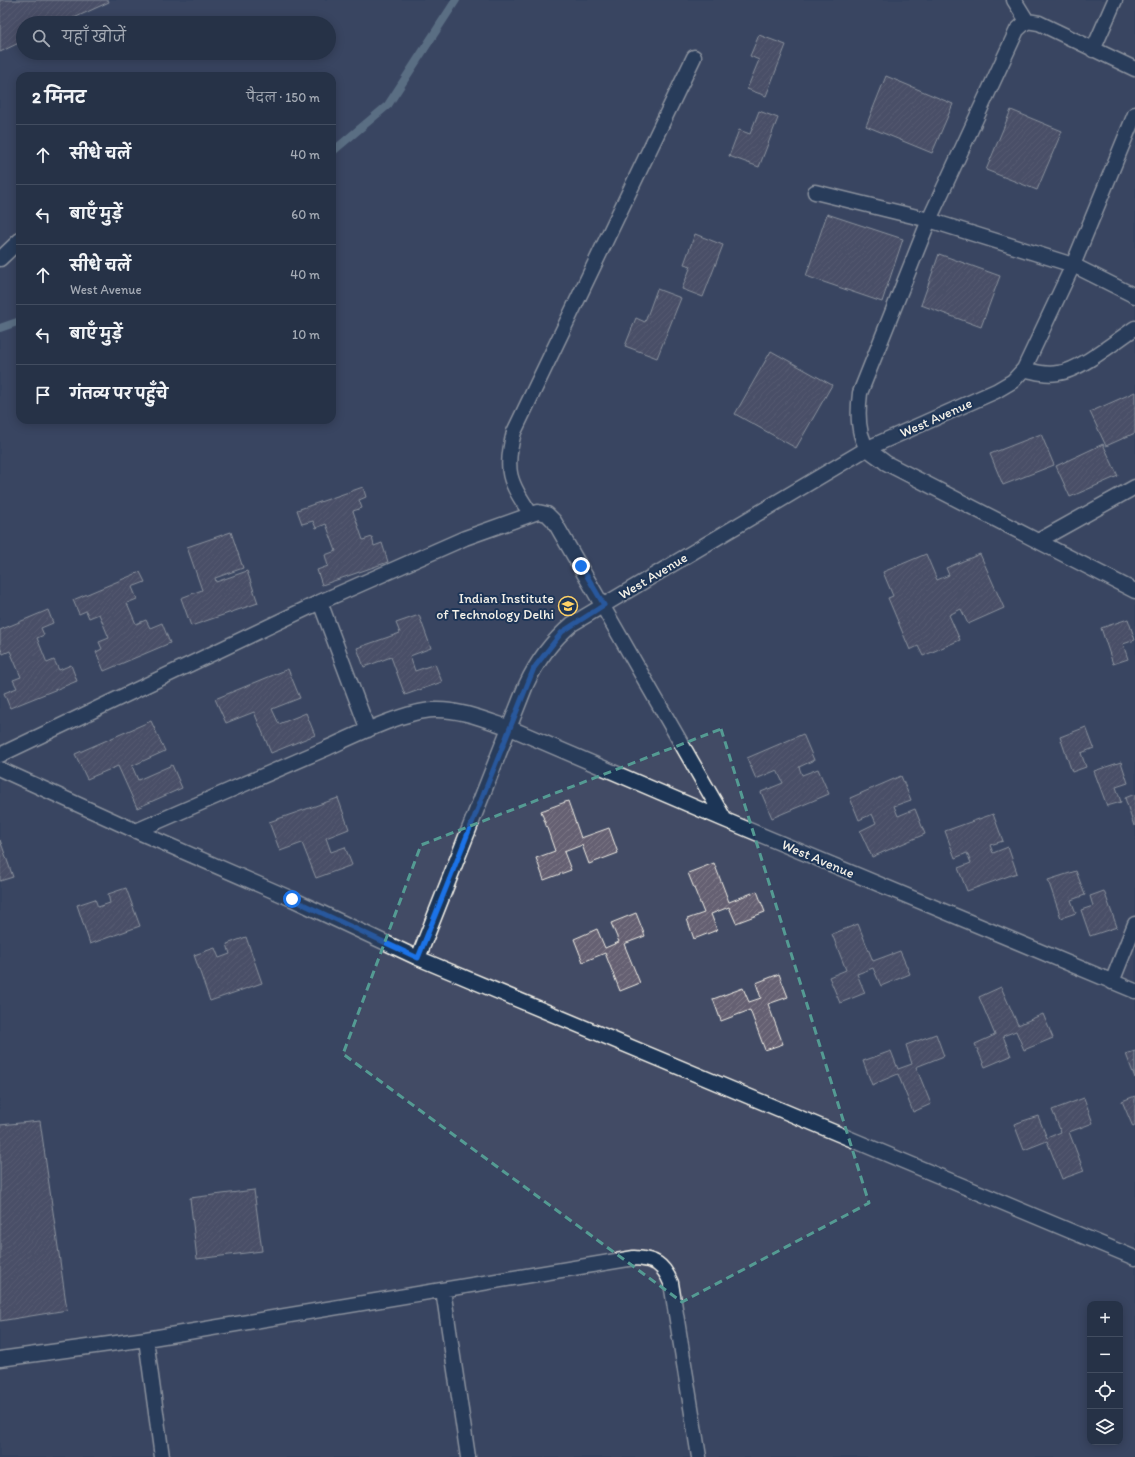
<!DOCTYPE html>
<html lang="hi">
<head>
<meta charset="utf-8">
<style>
  body { margin:0; font-family:Itim,"Playpen Sans Deva",sans-serif; background:#323e52; color:#f1f3f6 }
  .controls { position:absolute; right:12px; bottom:12px; display:grid; overflow:hidden; border-radius:8px; box-shadow:0 2px 10px #0003 }
  .controls button { width:36px; height:36px; display:grid; place-items:center; padding:0; border:0; border-bottom:1px solid #424d60; background:#263247; color:#f1f3f6; font:20px sans-serif }
  .stop { position:absolute; width:12px; height:12px; margin:-9px; border:3px solid #1a73e8; border-radius:50%; background:#fff }
  .stop.end { background:#1a73e8; border-color:#fff; box-shadow:0 1px 4px #0008 }
  .list { margin:0; padding:0; list-style:none }
  h2 { display:flex; justify-content:space-between; align-items:center; height:52px; margin:0; padding:0 16px; font-size:17px }
  h2 small { font-size:13px; font-weight:400; color:#a4aab4 }
  .list li { display:grid; grid-template-columns:26px 1fr auto; gap:12px; align-items:center; box-sizing:border-box; height:60px; padding:0 16px; border-top:1px solid #424d60 }
  .list b { display:block; font-size:15px; white-space:nowrap }
  .list p { margin:0; font-size:13px; white-space:nowrap; color:#a4aab4 }
  .list em { font-size:13px; font-style:normal; color:#a4aab4 }
  .icon { flex:none; width:22px; height:22px; fill:none; stroke:currentColor; stroke-width:2; stroke-linecap:round; stroke-linejoin:round }
  .map { position:relative; flex:none; width:1135px; height:1457px; overflow:hidden }
  .search { position:absolute; background:#263247; box-shadow:0 2px 10px #0003; left:16px; top:16px; width:320px; height:44px; display:flex; align-items:center; gap:10px; box-sizing:border-box; padding:0 14px; border-radius:22px; color:#a4aab4; font-size:15px }
  .panel { position:absolute; background:#263247; box-shadow:0 2px 10px #0003; left:16px; top:72px; width:320px; height:352px; border-radius:12px }
  .map>svg:first-child { display:block }
  .built { fill:#424b65; fill-rule:evenodd }
  .lines { fill:none; stroke-linecap:round; stroke-linejoin:round }
  .stream { stroke:#8aa4b0; stroke-width:8 }
  .building { fill:url(#building-hatch); stroke:#f4f1e8 }
  .service-casing { stroke:#f4f1e8; stroke-width:17 }
  .service { stroke:#1d3557; stroke-width:14 }
  .route { stroke:#1a73e8; stroke-width:5 }
  .marked { fill:none; stroke:#549b93; stroke-width:3; stroke-dasharray:8 5; stroke-linejoin:round }
  .labels { text-anchor:middle; dominant-baseline:central; stroke-width:4; stroke-linejoin:round; paint-order:stroke }
  .street-label { font-size:14px; fill:#f4f1e8; stroke:#1d3557 }
  .poi-label { font-size:14px; fill:#f4f1e8; stroke:#1d3557; text-anchor:end }
</style>
</head>
<body>
<div class="map">
<svg width="1135" height="1457" viewBox="0 0 1135 1457">
  <defs>
    <pattern id="building-hatch" width="6" height="6" patternUnits="userSpaceOnUse"><rect width="6" height="6" fill="#656072"/><path d="M-1 1l2-2M0 6l6-6M5 7l2-2" fill="none" stroke="#7c7786"/></pattern>
  </defs>
  <rect width="100%" height="100%" fill="#33425f"/>
  <filter id="ink" filterUnits="userSpaceOnUse"><feTurbulence type="fractalNoise" baseFrequency=".025" numOctaves="2"/><feDisplacementMap in="SourceGraphic" scale="8" xChannelSelector="R" yChannelSelector="G"/><feConvolveMatrix kernelMatrix="1 2 1 2 8 2 1 2 1" color-interpolation-filters="sRGB"/></filter>
  <g filter="url(#ink)">
    <path class="built" d="M0 0H1135V1457H0ZM23 23H329V53H23ZM20 76H332V420H20ZM1090 1304H1120V1442H1090Z"/>
    <g class="lines">
      <path class="stream" d="M332 152 388 105 456 0
        M0 328 20 321"/>
    </g>
    <path class="building" d="M0 0H108L109 2 63 23H23V41L0 52Z
      M759 35 786 45 766 96 747 89 759 60 750 56Z
      M886 76 953 104 932 153 866 126Z
      M1011 110 1062 131 1037 190 986 170Z
      M759 111 778 118 759 167 729 156 739 130 750 134Z
      M827 214 903 239 882 302 806 276Z
      M695 234 723 245 703 297 682 289 691 266 684 264Z
      M939 254 1000 276 981 327 921 305Z
      M657 289 681 298 657 358 625 346 636 318 645 322Z
      M771 351 832 385 796 448 735 414Z
      M1135 392V433L1106 446 1090 412Z
      M1041 434 1054 465 1003 485 990 454Z
      M1103 444 1118 476 1070 497 1056 466Z
      M363 487 366 497 359 500 362 508 353 511 363 540 372 537 374 546 382 543 388 562 322 585 317 570 328 566 325 555 336 551 326 524 316 528 313 521 302 524 297 510Z
      M231 532 243 568 215 578 216 582 247 571 258 603 191 626 181 598 202 590 187 547Z
      M926 554 937 580 949 575 946 568 980 554 1004 608 968 624 961 609 949 615 960 640 923 656 918 646 910 650 888 598 893 596 883 572Z
      M140 572 145 582 132 587 137 599 127 603 136 624 146 620 150 628 162 623 170 643 104 671 96 652 102 649 99 642 109 638 99 614 89 618 86 611 79 614 73 600Z
      M48 610 53 623 41 628 44 635 37 638 47 663 54 660 59 670 71 665 77 681 10 708 4 693 17 688 13 680 21 677 10 651 3 654 0 647V630Z
      M419 615 431 648 410 656 415 671 435 664 442 682 405 695 391 657 364 667 357 648 400 633 396 623Z
      M1128 619 1135 640 1123 644 1128 659 1113 664 1101 628Z
      M288 669 300 698 272 709 279 724 306 713 315 735 271 753 254 712 226 723 215 699Z
      M151 721 165 751 132 766 138 780 172 765 182 788 137 808 118 766 87 779 75 754Z
      M1086 727 1094 748 1081 753 1086 767 1072 772 1060 737Z
      M803 734 814 760 799 767 802 775 818 769 829 794 772 818 761 792 783 783 777 770 756 779 747 758Z
      M1121 762 1128 783 1116 787 1121 802 1107 806 1094 771Z
      M901 776 911 800 894 806 898 816 915 809 925 834 872 857 860 831 876 823 872 814 859 820 850 798Z
      M1135 794V826H1134L1125 798Z
      M338 798 349 829 326 838 331 852 345 847 352 865 316 878 302 843 280 851 269 822Z
      M568 801 581 838 609 828 618 853 589 864 582 845 564 852 571 870 544 880 536 858 555 851 541 811Z
      M993 814 1003 841 990 845 993 853 1008 847 1017 873 967 891 958 868 971 863 967 853 955 858 945 831Z
      M0 840 13 877 0 881Z
      M714 863 729 902 757 891 765 912 736 923 729 907 711 914 717 930 694 939 687 919 704 913 688 873Z
      M1076 871 1085 895 1071 900 1076 913 1061 918 1048 880Z
      M126 888 140 926 90 944 77 905 95 899 98 907 110 903 108 894Z
      M1104 891 1117 927 1090 936 1081 910 1093 906 1090 896Z
      M636 913 645 936 624 944 640 983 620 991 605 953 583 962 574 939 597 929 605 948 619 942 611 923Z
      M858 924 873 961 900 951 910 974 881 986 873 968 857 974 865 993 840 1003 829 977 846 970 832 934Z
      M246 937 262 983 210 1001 194 955 215 948 219 958 230 954 227 944Z
      M779 974 788 997 768 1004 783 1044 765 1050 750 1010 721 1021 713 999 743 988 749 1002 761 998 756 983Z
      M1001 987 1018 1025 1043 1014 1053 1038 1024 1050 1016 1031 1003 1036 1011 1056 985 1067 975 1044 995 1035 979 997Z
      M936 1034 944 1056 916 1067 931 1104 913 1112 898 1074 872 1085 863 1061 891 1051 898 1069 912 1064 906 1045Z
      M1135 1051V1078L1126 1054Z
      M1135 1096V1126L1133 1127 1122 1101Z
      M1084 1098 1093 1123 1069 1132 1084 1171 1062 1179 1047 1141 1024 1150 1014 1124 1038 1116 1047 1138 1061 1132 1052 1110Z
      M40 1121 67 1310 0 1321V1125Z
      M254 1190 262 1251 197 1259 190 1198Z"/>
    <g class="lines">
      <g class="service-casing">
        <path id="service" d="M1014 0 1027 21
          M1093 50 1115 0
          M1135 69 1039 23 1027 21 1017 30 929 220 860 393C858 409 857 435 868 449 873 454 880 458 886 463L1135 591
          M815 192 929 220 1073 265 1135 296
          M0 259 20 240
          M1024 369C1035 372 1046 375 1058 373 1079 371 1116 341 1135 328
          M530 513C509 481 504 471 514 432L694 57
          M1038 541 1135 487
          M320 602 368 730
          M0 755 320 602 465 538 538 512 547 514 554 521 725 820
          M0 769 136 831 292 899 418 958 1135 1258
          M136 831C199 804 262 776 325 749 354 736 404 711 434 710 460 709 486 720 510 728L725 820 1135 991
          M418 958 526 685C537 661 552 641 572 624L868 448 996 391 1013 381 1024 369 1073 265 1135 114
          M1112 982 1135 924
          M443 1290 468 1457
          M146 1339 162 1457
          M0 1359 146 1339 634 1258C655 1259 663 1264 671 1283L699 1457"/>
      </g>
      <use href="#service" class="service"/>
    </g>
  </g>
  <g class="lines" filter="url(#ink)">
    <path class="route" d="M292 899 418 958 534 668 562 632 604 605 581 566"/>
  </g>
  <path d="M0 0H1135V1457H0ZM721 729 869 1203 682 1302 343 1054 421 845Z" fill="#33425f" fill-opacity=".55" fill-rule="evenodd"/>
  <path class="marked" d="M721 729 869 1203 682 1302 343 1054 421 845Z"/>
  <defs>
    <g id="university-ring" transform="scale(1)"><circle r="9.5" fill="#1d3557" stroke="#ffd166" stroke-width="1.5"/><path d="M0-5L7-2L0 1L-7-2ZM-4 1L0 2.5L4 1V4Q0 6-4 4Z" fill="#ffd166"/></g>
  </defs>
  <g fill-rule="evenodd">
    <use href="#university-ring" x="568" y="606"/>
  </g>
  <g class="labels">
    <g class="street-label">
      <text transform="translate(936 418) rotate(-24)">West Avenue</text>
      <text transform="translate(653 576) rotate(-31)">West Avenue</text>
      <text transform="translate(818 859) rotate(23)">West Avenue</text>
    </g>
    <g class="poi-label">
      <text x="554" y="598">Indian Institute<tspan x="554" dy="16">of Technology Delhi</tspan></text>
    </g>
  </g>
</svg>
<div class="controls">
<button>+</button>
<button>−</button>
<button><svg class="icon" aria-label="locate" viewBox="0 0 24 24"><circle cx="12" cy="12" r="6"/><path d="M12 2v4M12 18v4M2 12h4M18 12h4"/></svg></button>
<button><svg class="icon" aria-label="layers" viewBox="0 0 24 24"><path d="M12 4l9 5-9 5-9-5zM3 14l9 5 9-5"/></svg></button>
</div>
<div class="stop" style="left:292px;top:899px"></div>
<div class="stop end" style="left:581px;top:566px"></div>
<div class="search"><svg class="icon" aria-label="search" viewBox="0 0 24 24"><circle cx="10" cy="10" r="6"/><path d="M15 15l6 6"/></svg>यहाँ खोजें</div>
<section class="panel">
<h2>2 मिनट<small>पैदल · 150 m</small></h2>
<ul class="list">
<li><svg class="icon" aria-label="ahead" viewBox="0 0 24 24"><path d="M12 20V5M6 11l6-6 6 6"/></svg><div><b>सीधे चलें</b></div><em>40 m</em></li>
<li><svg class="icon" aria-label="left" viewBox="0 0 24 24"><path d="M17 20v-9H6M10 6l-5 5 5 5"/></svg><div><b>बाएँ मुड़ें</b></div><em>60 m</em></li>
<li><svg class="icon" aria-label="ahead" viewBox="0 0 24 24"><path d="M12 20V5M6 11l6-6 6 6"/></svg><div><b>सीधे चलें</b><p>West Avenue</p></div><em>40 m</em></li>
<li><svg class="icon" aria-label="left" viewBox="0 0 24 24"><path d="M17 20v-9H6M10 6l-5 5 5 5"/></svg><div><b>बाएँ मुड़ें</b></div><em>10 m</em></li>
<li><svg class="icon" aria-label="arrive" viewBox="0 0 24 24"><path d="M6 21V4h12l-3 4 3 4H6"/></svg><div><b>गंतव्य पर पहुँचे</b></div></li>
</ul>
</section>
</div>
</body>
</html>
